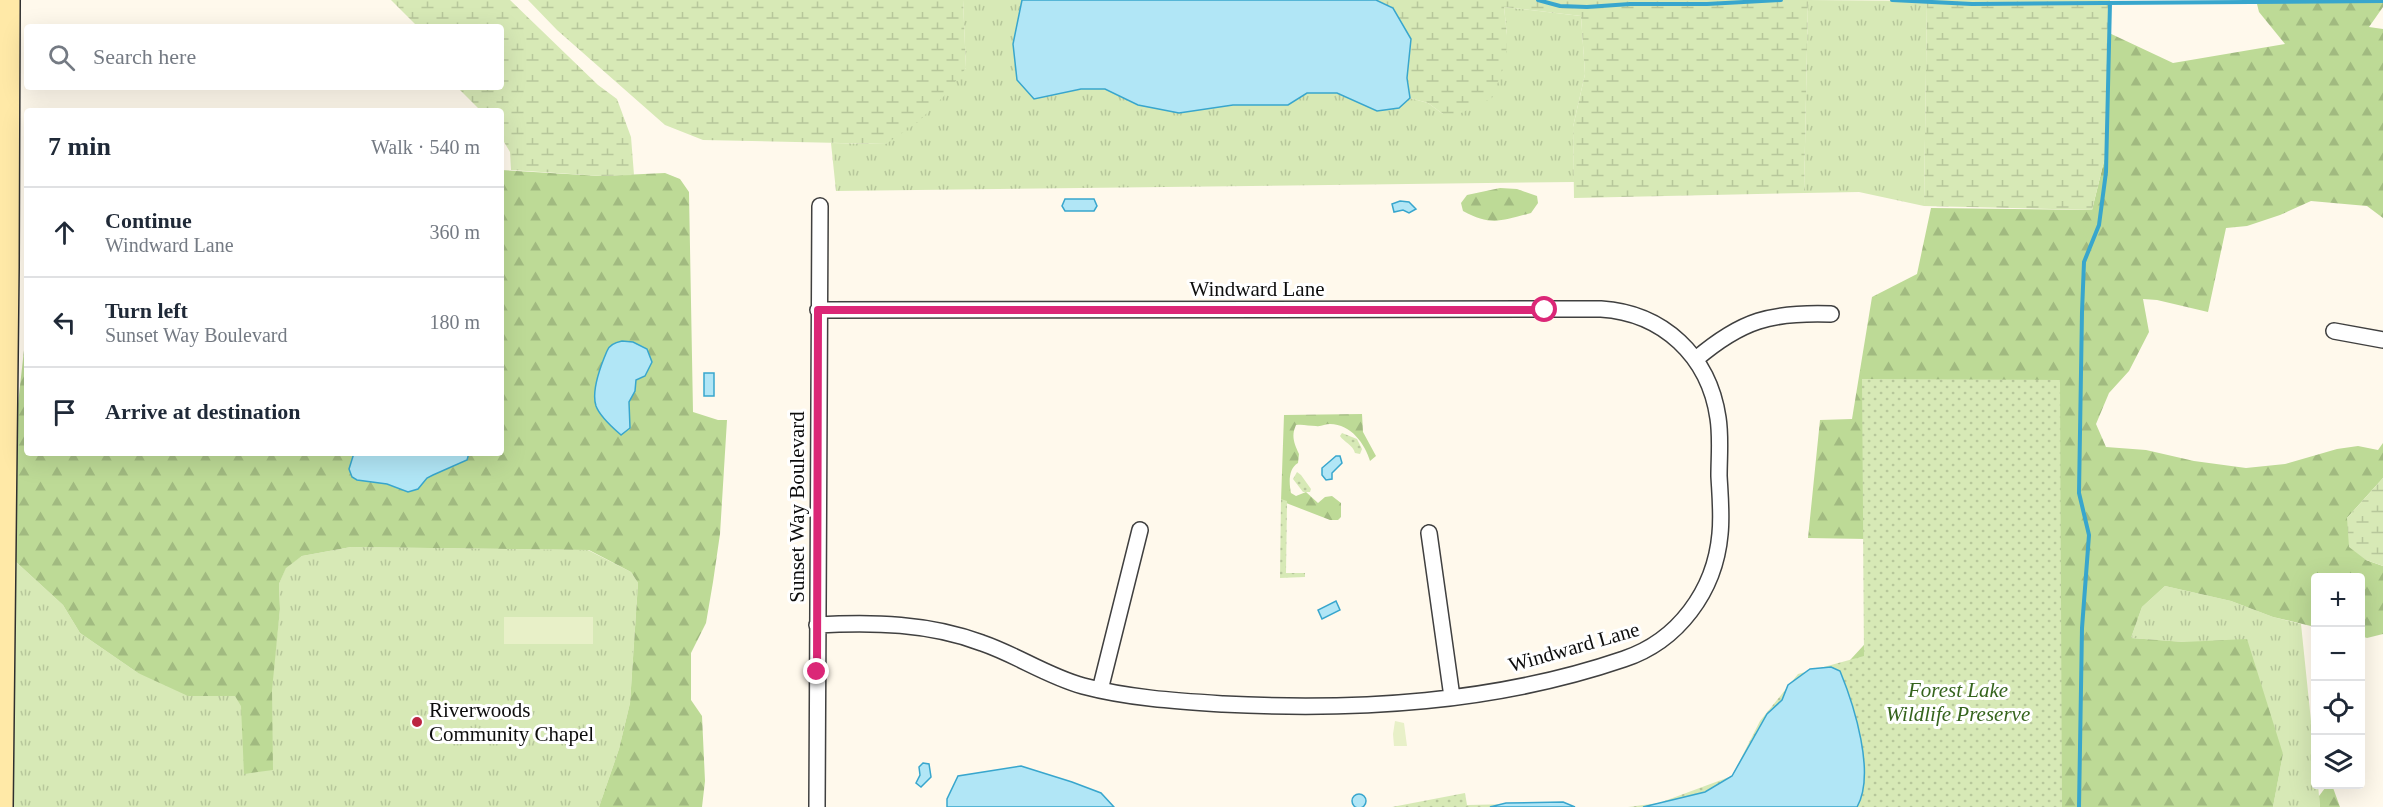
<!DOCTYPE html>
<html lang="en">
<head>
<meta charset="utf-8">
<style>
  body { margin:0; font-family:"Times New Roman",serif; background:#f6f6f7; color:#1f2937 }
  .controls { position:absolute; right:18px; bottom:18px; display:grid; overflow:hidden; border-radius:6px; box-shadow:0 6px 24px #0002 }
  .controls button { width:54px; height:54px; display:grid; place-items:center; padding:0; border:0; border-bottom:2px solid #e0e1e3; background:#fff; color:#1f2937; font:30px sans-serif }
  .stop { position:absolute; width:18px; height:18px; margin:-14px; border:4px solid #db2777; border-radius:50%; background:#fff }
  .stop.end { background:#db2777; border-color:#fff; box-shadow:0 2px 6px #0008 }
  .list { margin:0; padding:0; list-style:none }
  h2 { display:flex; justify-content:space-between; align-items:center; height:78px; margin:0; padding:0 24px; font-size:26px }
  h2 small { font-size:20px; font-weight:400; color:#747a83 }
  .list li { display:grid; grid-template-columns:39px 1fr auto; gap:18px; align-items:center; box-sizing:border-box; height:90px; padding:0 24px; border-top:2px solid #e0e1e3 }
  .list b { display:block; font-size:22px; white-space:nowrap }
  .list p { margin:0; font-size:20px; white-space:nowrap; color:#747a83 }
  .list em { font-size:20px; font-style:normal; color:#747a83 }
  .icon { flex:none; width:33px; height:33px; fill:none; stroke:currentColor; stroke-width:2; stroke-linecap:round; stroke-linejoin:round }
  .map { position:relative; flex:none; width:2383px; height:807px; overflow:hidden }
  .search { position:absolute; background:#fff; box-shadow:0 6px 24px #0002; left:24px; top:24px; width:480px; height:66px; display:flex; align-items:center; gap:15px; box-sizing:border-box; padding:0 21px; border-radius:6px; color:#747a83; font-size:22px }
  .panel { position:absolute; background:#fff; box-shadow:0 6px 24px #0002; left:24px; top:108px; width:480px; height:348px; border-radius:6px }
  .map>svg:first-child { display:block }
  .grass { fill:url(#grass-tufts) }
  .forest { fill:url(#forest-firs) }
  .wetland { fill:url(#wetland-marsh) }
  .park { fill:url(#park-dots) }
  .pitch { fill:#e8f0c8 }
  .water { fill:#b1e6f6; stroke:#38a6cd; stroke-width:1.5 }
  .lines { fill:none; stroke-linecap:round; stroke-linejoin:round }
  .stream { stroke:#38a6cd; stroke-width:4 }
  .street-casing { stroke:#404040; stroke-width:18 }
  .secondary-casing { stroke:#2f2f2f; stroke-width:24 }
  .street { stroke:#fff; stroke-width:15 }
  .secondary { stroke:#ffe9a7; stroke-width:21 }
  .route { stroke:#db2777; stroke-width:8 }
  .poi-dot { fill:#bc2541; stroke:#fff; stroke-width:2 }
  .labels { text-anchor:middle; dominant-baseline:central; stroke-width:6; stroke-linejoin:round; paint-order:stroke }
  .street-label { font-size:21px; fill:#0d0d0d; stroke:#fff }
  .park-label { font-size:21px; font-style:italic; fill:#35641d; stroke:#fff }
  .poi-label { font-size:21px; fill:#0d0d0d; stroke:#fff; text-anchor:start }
</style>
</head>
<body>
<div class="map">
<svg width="2383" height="807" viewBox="0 0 2383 807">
  <defs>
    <pattern id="grass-tufts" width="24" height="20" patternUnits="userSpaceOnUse" patternTransform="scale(1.5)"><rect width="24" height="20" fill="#d7e9b6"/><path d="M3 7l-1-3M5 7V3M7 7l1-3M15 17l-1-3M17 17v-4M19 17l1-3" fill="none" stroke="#b7c79b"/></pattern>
    <pattern id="forest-firs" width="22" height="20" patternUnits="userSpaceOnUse" patternTransform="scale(1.5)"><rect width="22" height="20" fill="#bdda96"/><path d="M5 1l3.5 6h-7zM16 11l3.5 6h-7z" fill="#a1ba80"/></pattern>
    <pattern id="wetland-marsh" width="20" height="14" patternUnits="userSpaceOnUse" patternTransform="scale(1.5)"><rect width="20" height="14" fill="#d7e9b6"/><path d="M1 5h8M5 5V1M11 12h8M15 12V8" fill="none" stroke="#b7c79b"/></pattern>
    <pattern id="park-dots" width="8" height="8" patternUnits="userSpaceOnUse" patternTransform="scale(1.5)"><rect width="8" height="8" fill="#d7e9b6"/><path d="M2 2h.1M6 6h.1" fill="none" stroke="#b7c79b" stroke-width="1.8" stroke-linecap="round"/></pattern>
  </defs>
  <rect width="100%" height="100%" fill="#fff9ec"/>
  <path class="grass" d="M963 0H1022L1013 44 1034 99 1081 89H1105L1138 105H1288L1307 93H1337L1377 111 1399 108 1410 98 1428 103 1443 114 1507 35 1504 7 1581 16 1585 74 1573 127 1574 182 836 191 831 143 886 144 966 68Z
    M1808 0 1927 1 1924 206 1859 192 1804 193Z
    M351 547 588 550 631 572 638 583 630 703 619 749 599 807H11L15 561 63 605 80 633 138 673 271 690 280 609 279 584 286 567 302 556Z
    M2165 586 2231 601 2273 617 2301 624 2315 760 2316 784 2318 785 2320 807H2273L2283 754 2184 642 2131 638 2142 607Z"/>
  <path class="forest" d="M2256 0H2383V7L2369 27 2383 29V218L2367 206 2311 201 2280 215 2247 226 2226 228 2208 312 2157 300 2143 299 2149 332 2129 371 2109 393 2096 424 2106 447 2146 450 2194 461 2246 468 2285 464 2337 449 2358 446 2378 450 2383 443V478L2347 518 2366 560 2383 566V634L2367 638 2361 636 2360 578H2316L2315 627 2273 617 2231 601 2165 586 2142 607 2131 638 2184 642 2247 639 2283 754 2273 807H1861L1840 671 1874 634 1867 539 1808 538 1820 420 1852 419 1872 297 1917 274 1931 208 2092 210 2106 153 2107 32 2173 63 2285 44 2259 12Z
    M501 170 601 176 665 173 680 179 689 192 693 412 718 420H727L720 534 713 582 706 623 691 653V700L702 716 705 781 702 807H599L619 749 630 703 638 583 631 572 589 550 351 547 302 556 286 568 279 584 280 609 272 690 273 770 244 774 241 706 235 696H188L138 673 80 633 63 605 15 561 16 422 27 323V453H501Z
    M1500 188 1517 189 1537 196 1538 203 1531 213C1501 221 1491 226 1463 211L1461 203 1467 195Z
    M1362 414 1363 432 1376 456 1370 461C1365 444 1351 424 1330 424 1325 424 1321 427 1316 426 1309 426 1303 424 1296 425 1291 436 1294 443 1299 454L1298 463C1288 469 1289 483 1291 493L1296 496 1306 492 1318 503 1325 497 1332 496 1341 503V517L1338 520H1330L1281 501 1284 415Z
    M2328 784 2332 785 2340 807H2320L2319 796Z"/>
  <path class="wetland" d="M391 0H510L598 85 617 99 631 137 634 175 601 176 511 170 510 152 501 137V111H481L457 87H501V27H418Z
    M528 0H963L966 68 944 96 918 122 886 144 703 140 665 125 557 30Z
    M1376 0H1808L1804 193 1574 198 1573 127 1585 74 1581 16 1504 7 1507 35 1506 61 1492 98 1459 114H1443L1428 103 1410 98 1407 78 1411 39 1393 8Z
    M1927 0H2110L2106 153 2092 210 1924 206Z
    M2383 478V566L2366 560 2349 547 2347 518Z"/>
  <path class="park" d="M1862 379 2060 380 2062 807H1628L1659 803 1732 776 1760 721 1798 674 1864 656Z
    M1342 433 1357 439 1362 449 1360 454 1355 453C1353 445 1344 442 1340 436Z
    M1297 472 1301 475 1311 489 1310 492H1303L1293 479Z
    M1281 499 1287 501 1286 573H1305V577L1280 578Z
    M1465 793 1467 805 1559 803 1575 807H1392Z"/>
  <path class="pitch" d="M504 617H593V644H504Z
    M1395 721 1404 723 1407 746H1394L1393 734Z"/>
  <path class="water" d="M1022 0H1376L1393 8 1411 39 1407 78 1410 98 1399 108 1377 111 1337 93H1307L1288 105H1233L1179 113 1138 105 1105 89H1081L1034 99 1017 80 1013 44Z
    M1065 199H1094L1097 206 1094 211H1065L1062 206Z
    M1400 201 1409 202 1416 209 1409 213 1403 210 1394 212 1392 204Z
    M622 341 633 342 647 349 652 362 645 376 636 380 635 391 629 402 630 428 621 435C613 428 600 417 596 406 591 391 601 365 607 351 609 345 617 342 622 341Z
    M704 373H714V396H704Z
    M354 453H469L467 460 433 475 427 478 418 489 408 492 387 484 357 480 352 477 349 469Z
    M1336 456H1340L1342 463 1332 473V479L1326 480 1322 475V468Z
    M1336 601 1340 610 1322 619 1318 610Z
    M1831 667 1840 671C1854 705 1876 774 1857 807H1643L1705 792 1732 776 1767 714 1782 700 1788 685 1810 669Z
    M923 763 929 764 931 777 921 787 916 783 920 775 919 767Z
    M1021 766 1072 782 1101 793 1114 807H947V799L958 776Z
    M1352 801a7 7 0 1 1 14 0a7 7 0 1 1-14 0Z
    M1563 802 1575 807H1490L1506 803Z"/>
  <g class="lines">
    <path class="stream" d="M1538 0 1560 6 1587 7 1630 4H1707L1781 0
      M1892 0 1972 4 2383 1
      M2079 807 2082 628 2089 535 2079 493 2082 312 2084 262 2099 225 2106 172 2110 3"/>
    <g class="street-casing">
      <path id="street" d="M2334 331 2383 340
        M1696 359C1742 320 1771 312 1831 314
        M1429 533 1452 697
        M817 625C873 622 929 623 982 643 1017 655 1047 676 1083 686 1128 698 1176 701 1223 704 1358 711 1495 703 1624 659 1678 641 1715 591 1720 534 1722 515 1720 495 1719 476 1719 457 1721 437 1718 418 1709 356 1663 313 1601 309L818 310
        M1100 690 1140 530
        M817 807 820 206"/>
    </g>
    <g class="secondary-casing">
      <path id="secondary" d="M2 807 8 267 9 0"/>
    </g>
    <use href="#street" class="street"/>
    <use href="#secondary" class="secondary"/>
  </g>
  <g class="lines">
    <path class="route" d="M817 672 818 310H1545"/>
  </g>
  <circle class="poi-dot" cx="417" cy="722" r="6"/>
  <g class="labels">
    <g class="street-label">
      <text x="1257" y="289">Windward Lane</text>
      <text transform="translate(797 507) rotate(-90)">Sunset Way Boulevard</text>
      <text transform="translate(1574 647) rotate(-16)">Windward Lane</text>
    </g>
    <g class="park-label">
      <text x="1958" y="690">Forest Lake<tspan x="1958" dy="24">Wildlife Preserve</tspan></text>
    </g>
    <g class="poi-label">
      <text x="429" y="710">Riverwoods<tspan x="429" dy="24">Community Chapel</tspan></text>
    </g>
  </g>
</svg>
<div class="controls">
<button>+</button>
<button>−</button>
<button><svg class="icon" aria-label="locate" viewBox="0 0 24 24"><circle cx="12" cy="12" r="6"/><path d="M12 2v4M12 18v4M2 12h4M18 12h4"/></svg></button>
<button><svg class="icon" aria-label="layers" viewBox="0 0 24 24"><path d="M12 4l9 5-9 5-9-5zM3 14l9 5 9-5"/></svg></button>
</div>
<div class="stop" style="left:1545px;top:310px"></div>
<div class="stop end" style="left:817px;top:672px"></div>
<div class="search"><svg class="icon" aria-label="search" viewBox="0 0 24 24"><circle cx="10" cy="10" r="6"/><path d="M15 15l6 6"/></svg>Search here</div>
<section class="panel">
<h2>7 min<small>Walk · 540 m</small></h2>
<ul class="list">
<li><svg class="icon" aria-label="ahead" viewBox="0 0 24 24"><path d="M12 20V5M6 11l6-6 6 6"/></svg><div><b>Continue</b><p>Windward Lane</p></div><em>360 m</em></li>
<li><svg class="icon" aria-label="left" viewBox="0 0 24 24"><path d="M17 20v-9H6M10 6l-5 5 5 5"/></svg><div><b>Turn left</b><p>Sunset Way Boulevard</p></div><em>180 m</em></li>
<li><svg class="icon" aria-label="arrive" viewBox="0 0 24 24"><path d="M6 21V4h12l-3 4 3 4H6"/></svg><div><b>Arrive at destination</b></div></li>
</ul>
</section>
</div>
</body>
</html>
